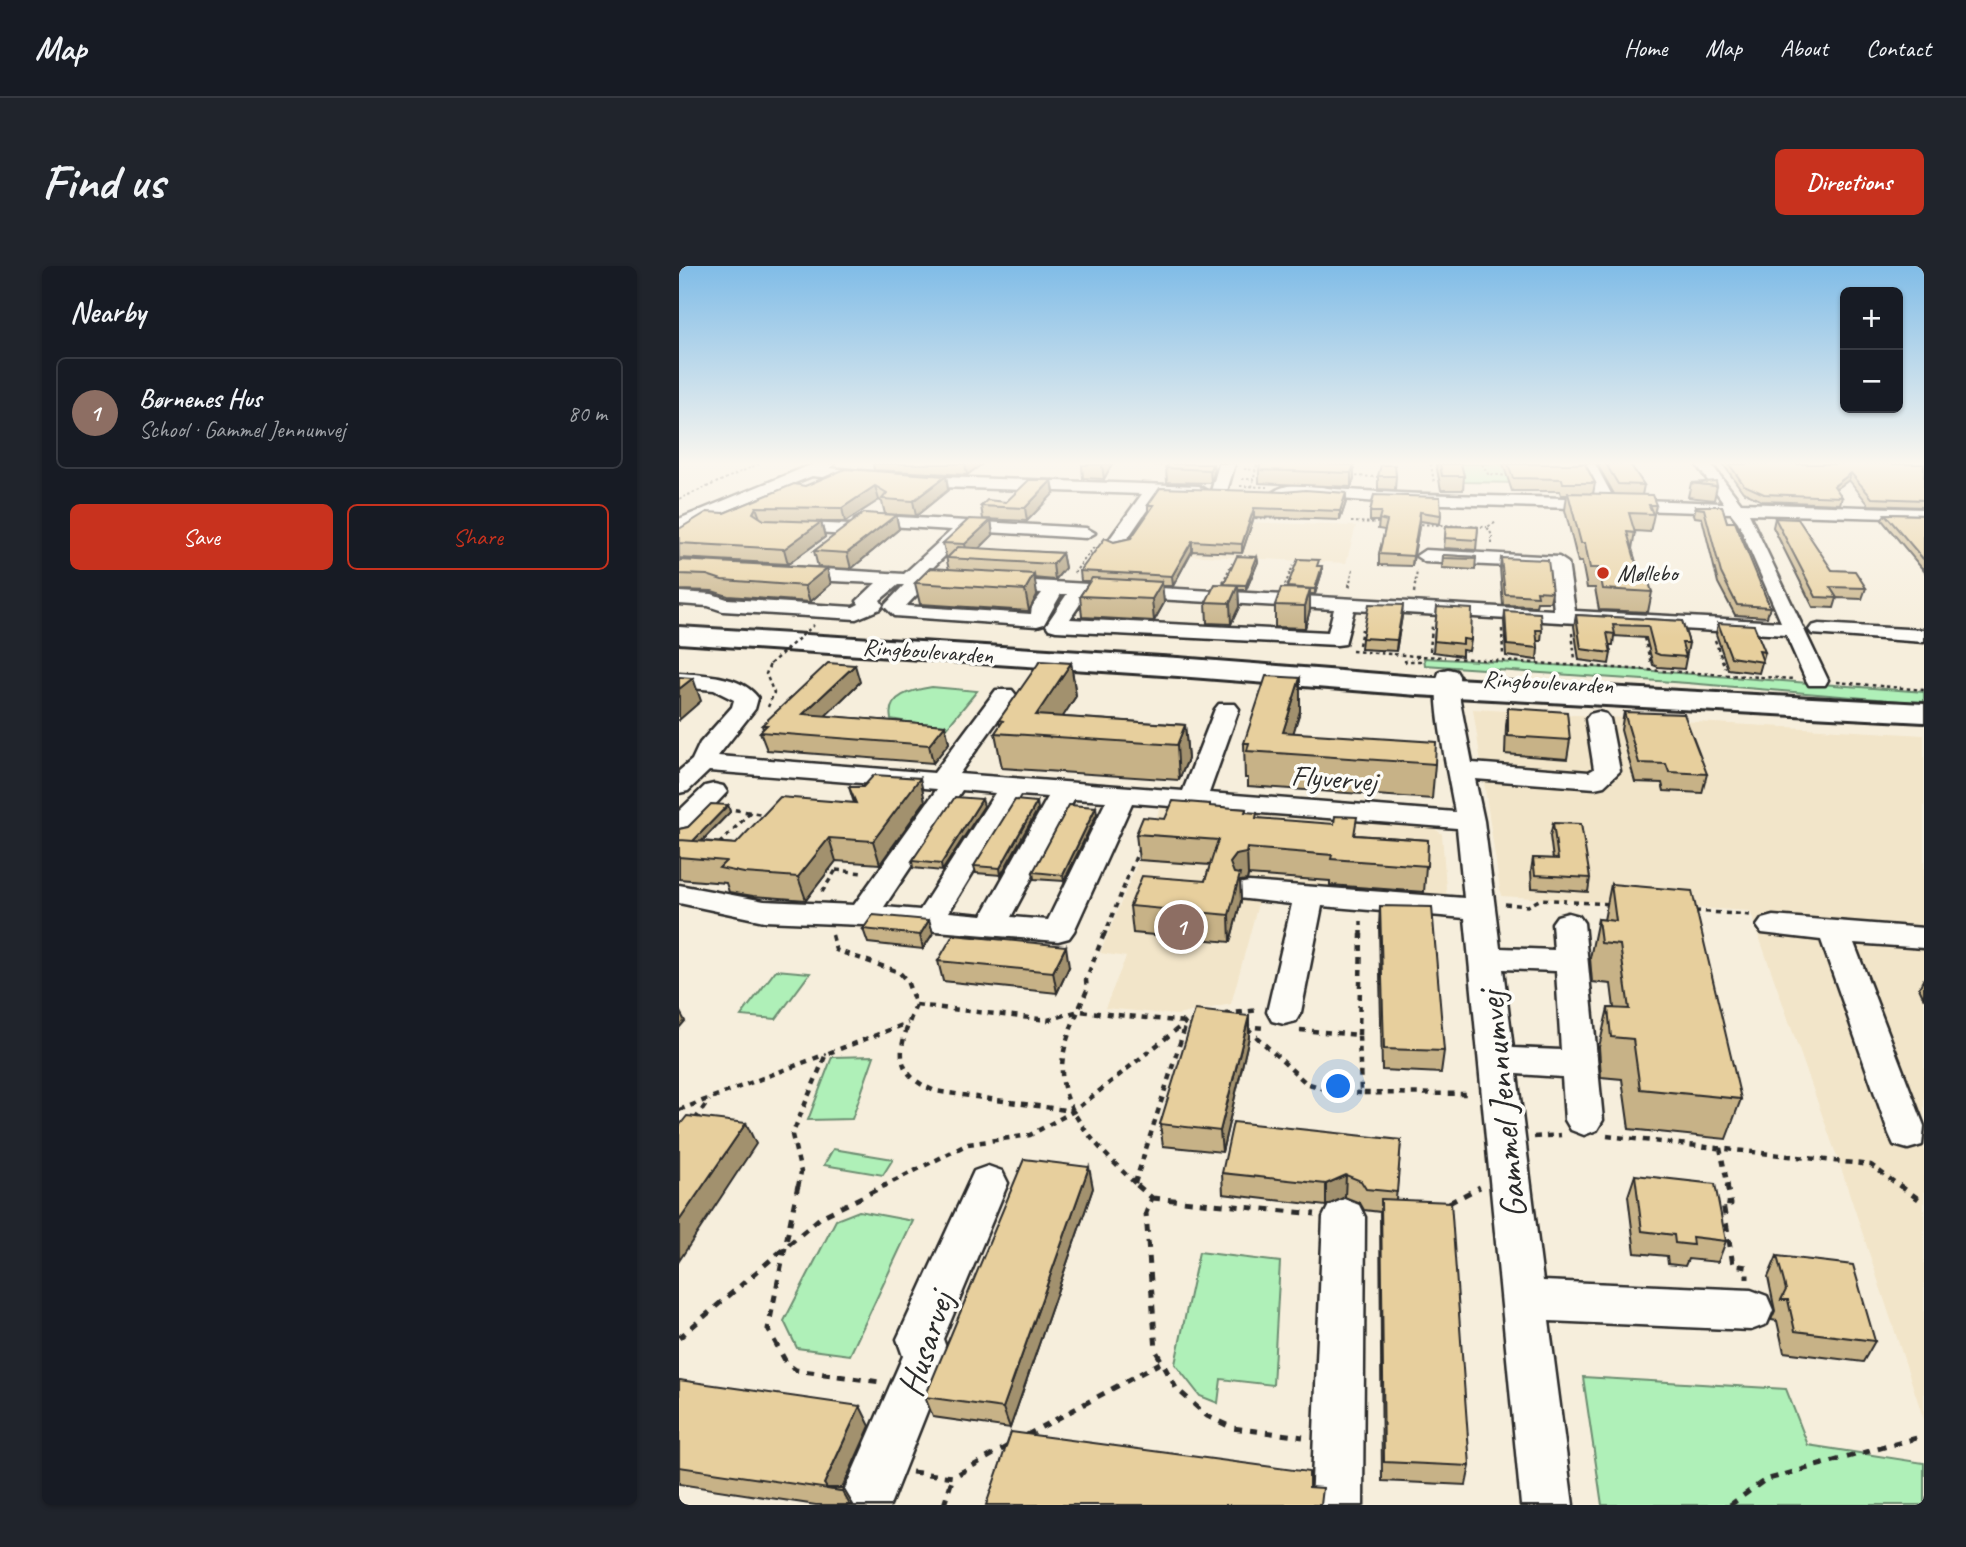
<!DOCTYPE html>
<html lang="en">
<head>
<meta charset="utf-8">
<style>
  body { margin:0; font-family:Caveat,sans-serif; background:#20242c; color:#f1f3f6 }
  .controls { position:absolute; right:21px; top:21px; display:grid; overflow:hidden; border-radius:10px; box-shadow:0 2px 5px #0004 }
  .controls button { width:63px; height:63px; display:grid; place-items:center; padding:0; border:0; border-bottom:2px solid #363941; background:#171b24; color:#f1f3f6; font:35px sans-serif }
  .you { position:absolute; left:660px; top:821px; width:24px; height:24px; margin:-18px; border:5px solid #fff; border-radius:50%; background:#1a73e8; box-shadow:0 0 0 10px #1a73e833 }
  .badge { display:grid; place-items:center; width:46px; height:46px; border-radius:50%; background:#c8321e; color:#fff; font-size:23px; font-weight:700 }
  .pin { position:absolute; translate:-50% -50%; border:4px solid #fff; box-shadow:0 2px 7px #0006 }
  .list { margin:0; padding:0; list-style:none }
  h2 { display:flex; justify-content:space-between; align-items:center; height:91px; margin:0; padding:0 28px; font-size:30px }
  h2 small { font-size:23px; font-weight:400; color:#9ea1a6 }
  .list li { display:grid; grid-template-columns:46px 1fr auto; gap:21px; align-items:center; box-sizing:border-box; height:112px; margin:0 14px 14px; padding:0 14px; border:2px solid #363941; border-radius:10px }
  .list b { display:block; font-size:26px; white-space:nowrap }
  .list p { margin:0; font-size:23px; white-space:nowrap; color:#9ea1a6 }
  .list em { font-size:23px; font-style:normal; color:#9ea1a6 }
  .actions { display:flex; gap:14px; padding:21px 28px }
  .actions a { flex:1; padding:16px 0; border:2px solid #c8321e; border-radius:10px; text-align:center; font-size:24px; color:#c8321e }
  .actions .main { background:#c8321e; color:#fff }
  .map { position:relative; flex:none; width:1245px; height:1239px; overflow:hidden; border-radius:10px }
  header { display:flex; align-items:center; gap:42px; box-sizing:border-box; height:98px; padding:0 35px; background:#171b24; border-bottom:2px solid #363941 }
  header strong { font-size:33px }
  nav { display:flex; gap:38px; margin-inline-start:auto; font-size:24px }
  .intro { display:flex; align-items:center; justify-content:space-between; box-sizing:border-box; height:168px; padding:0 42px }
  h1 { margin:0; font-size:49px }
  .button { padding:18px 32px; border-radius:10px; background:#c8321e; color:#fff; font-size:24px; font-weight:700 }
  main { display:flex; gap:42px; padding:0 42px }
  aside { flex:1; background:#171b24; border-radius:10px; box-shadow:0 2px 5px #0004 }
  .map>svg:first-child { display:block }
  .built { fill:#f2e5c9 }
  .green { fill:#aff0b8; stroke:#6d8e72; stroke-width:2 }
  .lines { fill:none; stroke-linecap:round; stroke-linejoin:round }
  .minor-casing { stroke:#2b2b2b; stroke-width:5 }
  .major-casing { stroke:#2b2b2b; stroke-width:6 }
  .path-far4 { stroke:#2b2b2b; stroke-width:2; stroke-dasharray:2.5 2.5; stroke-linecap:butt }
  .path-far3 { stroke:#2b2b2b; stroke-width:2.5; stroke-dasharray:3.5 3.5; stroke-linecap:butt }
  .path-far2 { stroke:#2b2b2b; stroke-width:3.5; stroke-dasharray:5 5; stroke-linecap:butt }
  .path-far1 { stroke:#2b2b2b; stroke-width:4.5; stroke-dasharray:6 6; stroke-linecap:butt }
  .path { stroke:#2b2b2b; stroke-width:5; stroke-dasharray:8 8; stroke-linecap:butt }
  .minor { fill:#fdfcf7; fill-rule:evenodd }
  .major { fill:#fdfcf7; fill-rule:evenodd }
  .path-bridge { stroke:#2b2b2b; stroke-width:2.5; stroke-dasharray:3.5 3.5; stroke-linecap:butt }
  .wall { fill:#c7b287; stroke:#2b2b2b; stroke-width:2 }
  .shaded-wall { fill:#a2916e; stroke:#2b2b2b; stroke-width:2 }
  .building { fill:#e7cf9d; stroke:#2b2b2b; stroke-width:2 }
  .poi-dot { fill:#c8321e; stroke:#fdfcf7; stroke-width:2.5 }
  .labels { text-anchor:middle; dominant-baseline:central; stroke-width:7; stroke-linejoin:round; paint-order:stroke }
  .far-poi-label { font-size:24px; fill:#2b2b2b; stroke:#fdfcf7; text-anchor:start }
  .far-street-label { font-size:24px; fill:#2b2b2b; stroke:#fdfcf7 }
  .street-label { font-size:30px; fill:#2b2b2b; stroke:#fdfcf7 }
  .near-street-label { font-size:37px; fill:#2b2b2b; stroke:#fdfcf7 }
</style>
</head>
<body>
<header>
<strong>Map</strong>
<nav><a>Home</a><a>Map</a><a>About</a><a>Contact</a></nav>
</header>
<div class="intro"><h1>Find us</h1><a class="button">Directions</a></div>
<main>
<aside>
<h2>Nearby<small></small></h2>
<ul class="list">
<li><span class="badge" style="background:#8d6e63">1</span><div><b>Børnenes Hus</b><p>School · Gammel Jennumvej</p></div><em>80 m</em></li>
</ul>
<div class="actions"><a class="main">Save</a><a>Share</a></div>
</aside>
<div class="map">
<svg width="1245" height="1239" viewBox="0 0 1245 1239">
  <rect width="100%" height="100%" fill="#f6eedc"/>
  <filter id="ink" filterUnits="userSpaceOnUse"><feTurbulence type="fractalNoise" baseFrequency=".0143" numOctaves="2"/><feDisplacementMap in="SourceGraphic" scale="14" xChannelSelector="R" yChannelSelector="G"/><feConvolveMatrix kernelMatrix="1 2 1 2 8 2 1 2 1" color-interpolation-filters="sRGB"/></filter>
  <g filter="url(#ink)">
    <path class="built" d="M448 252 677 260 667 297 422 285Z
      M794 443 1245 469V1154L1164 908 1071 645 822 630Z
      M482 540 752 560 763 568 768 635 583 623 552 738 498 749 426 742 447 691 421 687Z"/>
    <path class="green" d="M779 198H887L897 218 784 216Z
      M745 392 961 404 1245 426V437L1008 417 746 399Z
      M253 421 298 425 267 463 212 453C207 429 234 424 253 421Z
      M97 704 131 707 97 753 62 750Z
      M195 790 173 853 129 854 153 791Z
      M154 883 214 893 204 909 145 899Z
      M180 945 234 955 171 1089 118 1082 105 1055 157 954Z
      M520 986 601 996 594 1119 542 1113 539 1137 521 1130 496 1098Z
      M904 1111 1107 1123 1129 1179 1245 1197V1239H923Z"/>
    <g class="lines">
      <g class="minor-casing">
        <path id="minor" d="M134 198H155L151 202 235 210 520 220 528 225 520 230 479 228 442 282 436 283 427 278 463 228 235 220 133 210 0 264V253Z
          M540 198H556L548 225 540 230 532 225Z
          M901 198H916L935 233 1045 237 1017 198H1032L1062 237 1245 243V253L1070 248 1149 414 1146 419H1130L1127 414 1107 369 675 344 666 378 658 379 377 365 370 363 367 359 388 328H382L365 358 358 360 215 350 205 340 225 319H219L201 334 204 339 201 343 177 353 44 345 29 340 0 338V326L33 328 48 333 174 341 180 338 178 335 197 317 112 313 103 307 112 301 225 308 273 264 179 258 176 254 185 249 407 262 416 267 407 272 292 265 246 309 875 344 871 302 746 296 737 290 746 284 880 291 889 297 896 345 1102 356 1059 256 1052 247 699 236 626 230 602 232 594 227C606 214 640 221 656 223 743 230 831 230 918 233ZM246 320 363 327 353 340 352 348 227 340ZM407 329 655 343 649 366 391 353Z
          M104 256 171 259 180 264 171 269 98 265 95 261Z
          M1140 358 1245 364V376L1133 368 1130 364 1133 360Z
          M769 403 777 405 780 410 781 435 793 497 910 506 915 503 907 453 911 448 919 446 927 448 931 453 941 505 925 520 916 522 796 513 805 555 821 682 875 684 873 657 878 650 889 647 900 650 905 657 924 854 918 864 905 869 892 864 886 854 883 811 838 808 864 1015 1072 1024 1088 1030 1094 1044 1088 1058 1072 1064 870 1055 894 1239H842L786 652 643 640 622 746 617 755 605 758 593 755 588 746 613 638 559 632 555 625 559 618 570 616 785 632 778 562 453 537 395 665 390 672 379 675 184 659 85 655 0 637V619L85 635 175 639 258 523 30 505 9 525 0 527V505L13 494 21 477 53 441 55 434 35 424 0 421V407C25 409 63 409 79 432L76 443 39 490 255 507 317 424H333L337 429 280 508 504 525 536 443 540 438H556L560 443 530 527 776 546C772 521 749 422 761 405ZM283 524 316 527 241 644 205 641ZM341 529 369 531 303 649 270 646ZM395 533 427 535 369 654 332 651ZM824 703 877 705 882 784 834 782Z
          M35 518 44 520 48 526 10 566 0 568V545L26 520Z
          M1094 650 1245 662V682L1175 677 1245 860 1243 879 1229 883 1215 879 1210 868 1142 674 1083 667 1078 660 1083 653Z
          M309 900 323 905 329 917 264 1073 270 1090 211 1239H159L224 1090 218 1073 225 1058 295 905Z
          M665 933 680 939 686 951 684 1239H632L644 951 650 939Z"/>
      </g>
      <g class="major-casing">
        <path id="major" d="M0 361 499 392 738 411 1245 438V456L738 429 499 410 0 377Z"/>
      </g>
      <path class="path-far4" d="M460 198 493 201
        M752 198 755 217
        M803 198 809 208 829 210
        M565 203 577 204
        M672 210 703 211
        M563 213H575
        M561 220 588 221
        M573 221 578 198
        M0 233 80 198
        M571 252 622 253
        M672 256 704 257
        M737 258 808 261
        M813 278V269L808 261 818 256
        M395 307 416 280
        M544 316 553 297
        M606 319 614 300
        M670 320 674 303
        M736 320 738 305"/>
      <path class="path-far3" d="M670 321 671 318
        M735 327 736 318
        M823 363 824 389
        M893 367 896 393
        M965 372 972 397
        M1036 374 1046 402
        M680 379 683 363
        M673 385 737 390 741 395H726L729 399
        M751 385 753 360
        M737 390 766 391
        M774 392 1115 413
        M1158 416 1245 424
        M89 441 95 427 87 408 91 398"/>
      <path class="path-far2" d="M46 542 86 549
        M40 578 72 546
        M147 603 185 607
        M143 626 157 604
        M894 636 932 638
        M826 638 849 640 862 633 887 635
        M1016 645 1072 649
        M425 670 460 583
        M682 670V652"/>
      <path class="path-far1" d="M425 668 407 714 408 724C398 748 384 775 383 801 381 849 429 891 460 921
        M153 669 157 684 220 706 228 715 237 739 369 754 400 745 516 757
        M237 739C221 778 209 806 256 825L393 845
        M546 748 580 744
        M565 760 585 762
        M568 762 627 817 653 825 682 827
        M621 764 680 769 682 827 792 828
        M680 769 682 668
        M0 844 147 788
        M16 854 30 834
        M928 870 1192 899 1222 921
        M855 871 882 869
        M1041 882 1049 921
        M456 917 507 758
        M119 921 122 906 113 869 147 788 229 757
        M203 921 289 878 351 869 395 845 507 756"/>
      <path class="path" d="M119 919 89 1063 108 1098 117 1104 201 1116
        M458 919 473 932 467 947 477 1085 497 1122 528 1150 554 1162 624 1171
        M1048 919 1052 938 1044 937 1054 999 1068 1001V1013
        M1220 919 1245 937
        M473 932 636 948
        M770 937 801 921
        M0 1072 142 951 207 919
        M348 1169 481 1097
        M233 1206 274 1211 329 1180
        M265 1239 274 1211
        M1051 1239 1086 1214 1245 1170"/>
      <use href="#minor" class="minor"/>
      <use href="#major" class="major"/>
      <path class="path-bridge" d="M91 398 135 359"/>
    </g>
    <path class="wall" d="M194 198H303L288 209 195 204Z
      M433 198 425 213 404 212 403 199Z
      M490 198H534L535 207 532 217 488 216 487 202Z
      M757 198H782L785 210 784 224H762Z
      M824 198H906L916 217 914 228H935L918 198H951L965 219 963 229 977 239 971 266 956 265 953 283 960 307 973 326 969 346 920 344 916 322H908L903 296H899L886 244 888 229H882L881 225H833Z
      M1044 198H1245V241L1190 239 1170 214 1157 223 1163 231 1161 238 1083 235 1064 226Z
      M675 199V212L672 221 580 217V204Z
      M267 210 269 224 237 250 206 248 203 236 200 234 166 256H132H142L146 271 109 298 0 292V263L126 220Z
      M699 210H717L716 224 699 223Z
      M373 214 375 227 348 255 304 253 302 240 327 236Z
      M1012 217 1038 220 1035 234 1009 231Z
      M695 229 762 249 761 258 741 255 733 300 700 299V288L706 264 699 263 700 255H691V246Z
      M667 236 661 254 575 251 563 287 513 285 494 320H483L485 337 475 355 403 351 401 330 411 315H402L401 305 435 276 452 272 469 247V239Z
      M1017 240H1043L1048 256 1091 341 1088 351 1056 349 1039 317 1023 252 1016 251 1015 248Z
      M1206 248 1245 249V305L1203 254Z
      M217 249 220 263 172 303 139 301 135 285Z
      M1096 252 1153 304 1187 322 1183 333 1158 332 1155 342 1134 341 1094 261Z
      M312 254 314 269 300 283 383 287 386 302 376 314 355 312 358 329 350 345 241 338 236 317 270 304 264 277Z
      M767 260 799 261 797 284 765 282Z
      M764 289 797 291 796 304 763 302Z
      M578 291 579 296 567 324H559L560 341 552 358 528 357 527 336 545 319Z
      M822 292 873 326 871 336H858L857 340 824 339 821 302Z
      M0 294 148 302 152 318 131 336 49 330 33 325 0 324Z
      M639 300H643V306L636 328H631V344L626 362 596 361V339L608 322Z
      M758 341 792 374 790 385 783 384V390L754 386Z
      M826 345 863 364 862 375H858L859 382 858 394 827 390 825 356Z
      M897 349 1003 355 1010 377 1005 403 979 401 974 399 967 372 935 370 934 379H930L932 387 930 398 900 394 895 360Z
      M723 350 717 385 682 383 683 372Z
      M1039 357 1086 386 1080 407 1049 403 1037 368Z
      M392 397 397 430 383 451 506 459 509 493 500 514 323 502 316 467 321 460 320 454Z
      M621 412V445L614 467 756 498 753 533 569 520V512H566L565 477Z
      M181 416 146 450 266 459 270 477 254 497 88 484 81 466 84 463 83 459Z
      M829 442 891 474 888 493 826 488 827 460Z
      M945 446 1028 508 1023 527 985 525 983 517 956 516 942 464Z
      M170 521 246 535 201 598 157 595 127 634 74 630 50 626 47 617 0 613V563L9 561 49 539 51 546 23 575 57 578 175 537Z
      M531 538V541L567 543V546L578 552 677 569 749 574 745 626 651 619V615L569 609 568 614 561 615 562 635 551 676 454 667 451 640 526 615 531 599 460 594 457 568 486 553Z
      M305 540 263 605 234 602 233 595Z
      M359 543 322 609 297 607 295 600Z
      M418 548 385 615 355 613 354 606Z
      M874 557 911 612 909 626 853 622 852 605 854 592 874 593 871 570Z
      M932 618 1062 833 1047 873 950 863 943 813 922 811 920 781 929 742H935L932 718 913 716 911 692 919 653 925 654Z
      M701 640 765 785 762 807 703 804 700 660Z
      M250 654 254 667 244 683 189 677 184 663Z
      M259 695 390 701 378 727 264 715Z
      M1245 712V733L1240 722Z
      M570 750V771L543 886 484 880 481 858Z
      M722 874 717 933 791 1200 787 1219 703 1215 701 946 685 944 681 937 666 931 647 940 544 928 543 907Z
      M956 909 1047 975 1039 996 1009 993 1006 1000 989 998 988 990 956 987 949 930Z
      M414 922 331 1162 254 1151 246 1131Z
      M1098 990 1196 1075 1184 1096 1105 1086 1098 1055 1092 1054 1096 1045 1089 1011Z
      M0 1114 191 1160 163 1222 174 1239H137L0 1218Z"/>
    <path class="shaded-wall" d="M286 198H303L288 209Z
      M424 198H433L425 213 423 199Z
      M533 198H534L535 207 532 217 531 204Z
      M675 199V212L672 221V207Z
      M1172 207 1170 214 1153 226 1155 220Z
      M267 210 269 224 237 250 234 235Z
      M373 214 375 227 348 255 346 242Z
      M196 220 200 234 166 256 163 242Z
      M667 227V236L661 254V245Z
      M77 241 82 255 74 247Z
      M575 242V251L563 287V278Z
      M741 246V255L733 300 734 290Z
      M217 249 220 263 172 303 168 287Z
      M312 254 314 269 289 293 286 278Z
      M142 256 146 271 109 298 105 283Z
      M513 275V285L494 320 493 310Z
      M383 287 386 302 376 314 374 298Z
      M578 291 579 296 567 324V319Z
      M643 300V306L636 328V323Z
      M148 302 152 318 131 336 126 320Z
      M355 308 358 329 350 345 346 324Z
      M483 316 485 337 475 355 473 333Z
      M559 319 560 341 552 358 551 337Z
      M631 323V344L626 362V340Z
      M724 339 723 350 717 385 718 374Z
      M392 397 397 430 371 471 357 449Z
      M176 399 181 416 130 466 124 448Z
      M14 412 22 435 0 454V423Z
      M621 412V445L608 488 604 466Z
      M266 459 270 477 254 497 250 479Z
      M506 459 509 493 500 514 498 479Z
      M241 512 246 535 201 598 194 575Z
      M303 533 305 540 263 605 262 598Z
      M358 536 359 543 322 609 321 602Z
      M49 539 51 546 8 590 5 584Z
      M417 541 418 548 385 615 384 609Z
      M150 572 157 595 127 634 119 611Z
      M568 582 569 609 568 614 561 615 562 635 551 676 550 649 551 597 557 589Z
      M250 654 254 667 244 683 241 669Z
      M387 680 390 701 378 727 374 706Z
      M0 744 6 755 0 762Z
      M570 750V771L543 886 541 865Z
      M67 857 77 878 0 995V955Z
      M410 901 414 922 331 1162 324 1142Z
      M667 909 666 931 647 940V918Z
      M181 1140 191 1160 162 1225 148 1223 145 1218Z
      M164 1222 174 1239H171L163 1225Z"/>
    <path class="building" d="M490 198H533L531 204 487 202Z
      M581 198H632L675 199 672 207 580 204Z
      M761 198H782L785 210H763Z
      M829 198H906L916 217H884L883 213 834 212Z
      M927 198H951L965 219 939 218Z
      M1050 198H1245V234L1193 232 1172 207 1155 220 1163 231 1085 228 1065 219Z
      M702 199H716L717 210H699Z
      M166 203 267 210 234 235 203 233 208 227 196 220 163 242 77 241 74 247 85 254 142 256 105 283 0 277V263L28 246 45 247 115 218 126 220Z
      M350 214H373L346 242 302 240 308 234 327 236Z
      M1037 215 1038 220 1012 217Z
      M481 222 605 226 626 224 667 227 661 245 575 242 563 278 513 275 493 310 401 305 426 272 435 276 452 272 475 239H469Z
      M889 227 973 229 977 239H970L974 248 950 247 956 267 948 266 960 307H967L973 326 924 323 920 302H911L906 277H902Z
      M695 229 761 231 762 249 741 246 734 290 700 288 708 255 700 253 702 246H691Z
      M1017 240H1043L1048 256H1056L1091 341 1058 339 1042 307 1025 243 1018 242Z
      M185 247 217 249 168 287 135 285Z
      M1206 248 1245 249V294Z
      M1096 252 1119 253 1153 304 1176 305 1187 322 1151 321 1158 332 1137 331Z
      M290 253 312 254 286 278 264 277Z
      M767 260 799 261 798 274 766 272Z
      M279 281 383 287 374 298 268 292Z
      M764 289 797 291V293L764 292Z
      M558 290 578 291 567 319 545 318Z
      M822 292 869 294 873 326 858 325 859 330 826 328Z
      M619 293 640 294 638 300H643L636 323 608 321Z
      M0 294 148 302 126 320 43 314 28 309 0 308Z
      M251 302 355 308 346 324 236 317Z
      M413 312 483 316 473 333 401 330Z
      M536 318 559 319 551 337 527 336Z
      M602 322 631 323 626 340 596 339Z
      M690 338 724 339 718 374 683 372Z
      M758 341 793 343 792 374 784 373V378L755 375Z
      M826 345 861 347 863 364H857L859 382 828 379Z
      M897 349 1003 355 1010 377H1003L1007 391 981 389 976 387 969 360 934 359 936 368 928 367 932 387 902 383Z
      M1039 357 1075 359 1086 386 1080 385 1084 396 1052 391Z
      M361 395 392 397 357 449 506 459 498 479 316 467 324 455 320 454Z
      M149 397 176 399 124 448 266 459 250 479 81 466 88 459H83Z
      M587 410 621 412 604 466 757 476 756 498 568 485 570 477H565Z
      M0 411 14 412 0 423Z
      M829 442 888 446 891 474 829 470Z
      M945 446 1005 448 1028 508 990 506 987 498 960 497Z
      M195 509 241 512 194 575 150 572 119 611 65 607 40 602 47 595 0 591V575L1 574 57 578 101 531 177 537 170 521H184Z
      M276 531 303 533 262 598 233 595Z
      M336 534 358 536 321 602 295 600Z
      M494 535 531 538V540L567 543 566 546 578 547 577 552 655 558 656 550 678 551 675 569 749 574 748 600 652 593 653 589 568 582 567 587 557 589 551 597 555 607 561 608 550 649 451 640 463 610 526 615 539 574 457 568 464 551 486 553Z
      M32 538 49 539 14 575 1 574 0 575V563L9 561Z
      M390 539 417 541 384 609 354 606Z
      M874 557 902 558 911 612 856 609 854 592 879 593Z
      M932 618 1013 625 1062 833 961 823 954 773 932 771 929 742 950 743 941 679 922 677 919 653 937 655Z
      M701 640 753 641 765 785 705 783Z
      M194 649 250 654 241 669 184 663Z
      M274 669 387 680 374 706 259 695Z
      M516 744 570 750 541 865 481 858Z
      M8 850 67 857 0 955V860Z
      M554 856 722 874 718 926 687 923 682 915 667 909 647 918 543 907Z
      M345 893 410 901 324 1142 246 1131Z
      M956 909 1036 918 1047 975 1013 971 1014 979 996 977 995 969 963 965Z
      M702 933 772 936 791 1200 705 1196Z
      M1098 990 1174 999 1196 1075 1116 1065 1109 1034H1102L1107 1024Z
      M0 1114 181 1140 145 1218 148 1222H164L163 1225 0 1201Z
      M332 1166 630 1206V1221L644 1222 642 1239H307Z"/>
  </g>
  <linearGradient id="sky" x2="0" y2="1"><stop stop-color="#80bce7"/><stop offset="0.53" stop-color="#fbf7ef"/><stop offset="1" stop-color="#fbf7ef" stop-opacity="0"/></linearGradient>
  <rect width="1245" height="372" fill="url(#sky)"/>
  <circle class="poi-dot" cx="924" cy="307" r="7"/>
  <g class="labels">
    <g class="far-poi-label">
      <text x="938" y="307">Møllebo</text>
    </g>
    <g class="far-street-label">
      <text transform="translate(249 385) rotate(4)">Ringboulevarden</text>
      <text transform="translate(869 416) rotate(3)">Ringboulevarden</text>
    </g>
    <g class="street-label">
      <text transform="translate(655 512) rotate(4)">Flyvervej</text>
    </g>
    <g class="near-street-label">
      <text transform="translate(823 839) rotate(-96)">Gammel Jennumvej</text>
      <text transform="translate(246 1078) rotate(-72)">Husarvej</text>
    </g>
  </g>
</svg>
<div class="controls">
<button>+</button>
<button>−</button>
</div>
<div class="you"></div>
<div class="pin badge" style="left:502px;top:661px;background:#8d6e63">1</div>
</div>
</main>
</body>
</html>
